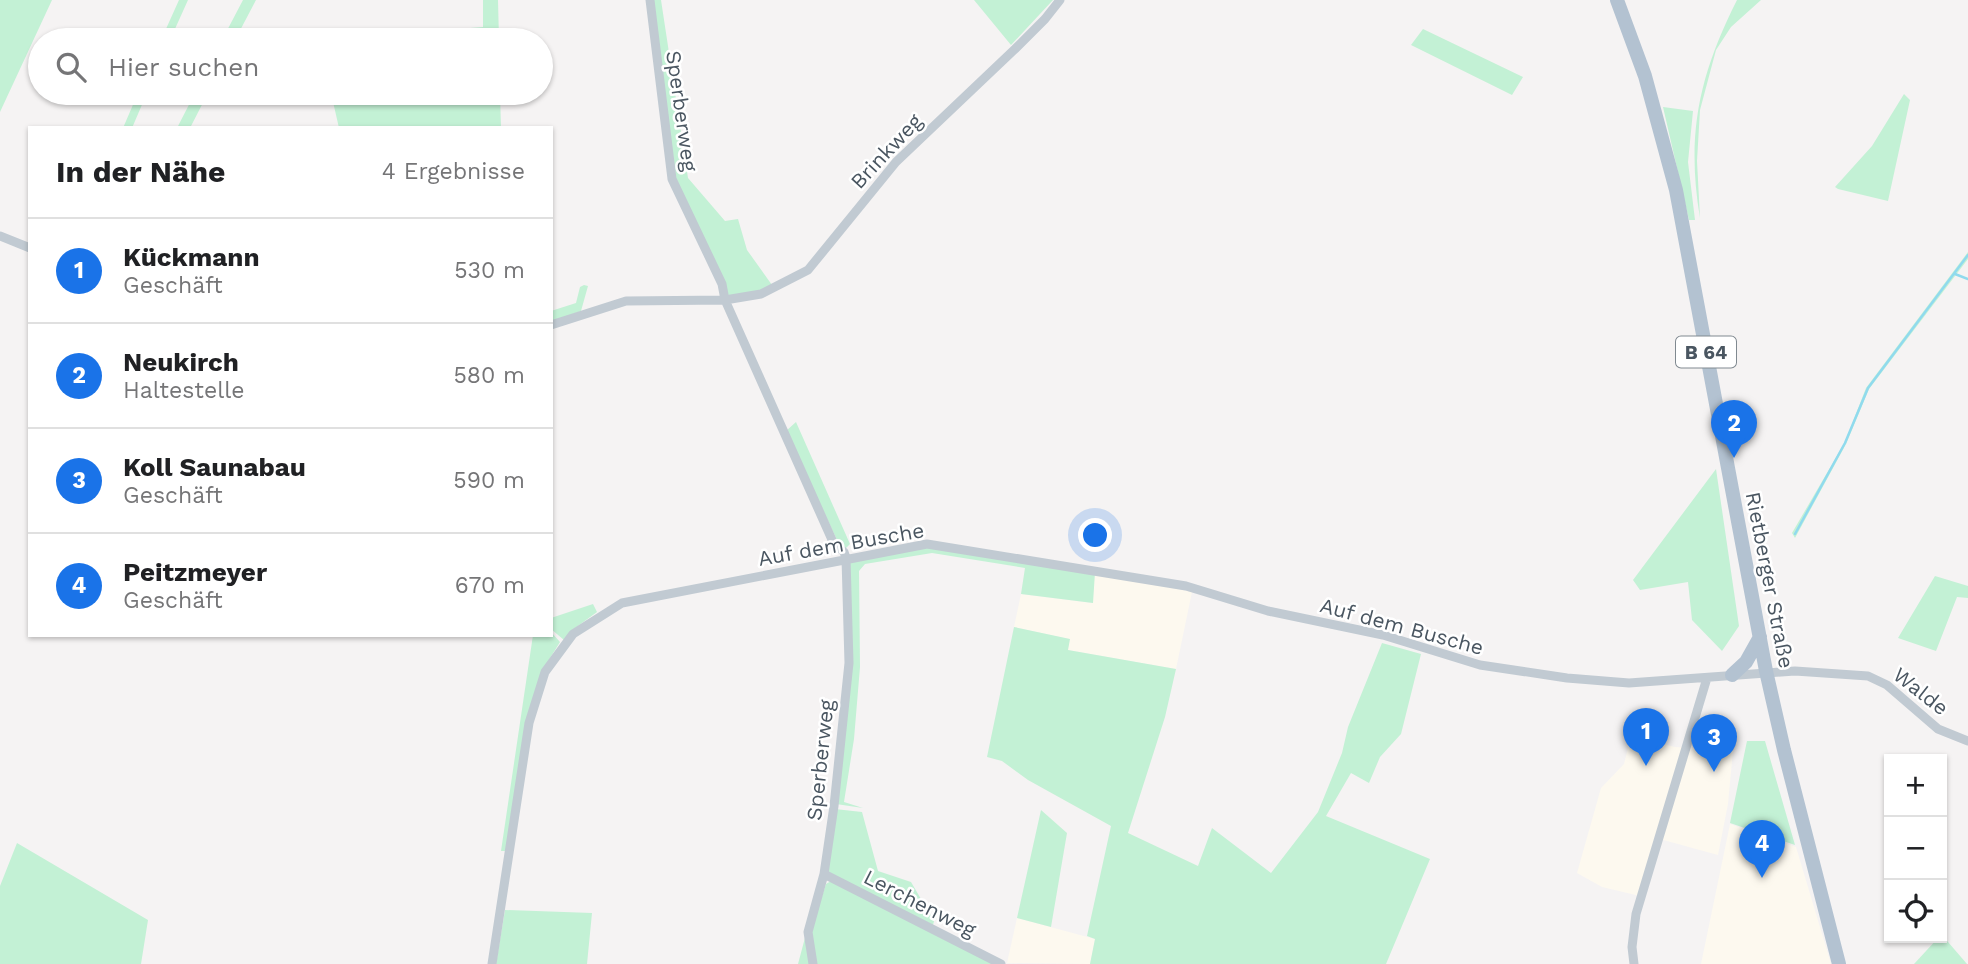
<!DOCTYPE html>
<html lang="de">
<head>
<meta charset="utf-8">
<style>
  body { margin:0; font-family:"Work Sans",sans-serif; background:#f6f6f6; color:#202124 }
  .controls { position:absolute; right:21px; bottom:21px; display:grid; overflow:hidden; border-radius:0px; box-shadow:0 2px 5px #0004 }
  .controls button { width:63px; height:63px; display:grid; place-items:center; padding:0; border:0; border-bottom:2px solid #e0e0e0; background:#fff; color:#202124; font:35px sans-serif }
  .you { position:absolute; left:1096px; top:536px; width:24px; height:24px; margin:-18px; border:5px solid #fff; border-radius:50%; background:#1a73e8; box-shadow:0 0 0 10px #1a73e833 }
  .badge { display:grid; place-items:center; width:46px; height:46px; border-radius:50%; background:#1a73e8; color:#fff; font-size:23px; font-weight:700 }
  .pin { position:absolute; translate:-50% -58px; filter:drop-shadow(0 2px 4px #0008) }
  .pin::after { content:''; position:absolute; top:37px; width:24px; height:21px; background:inherit; clip-path:polygon(0 0,100% 0,50% 100%) }
  .list { margin:0; padding:0; list-style:none }
  h2 { display:flex; justify-content:space-between; align-items:center; height:91px; margin:0; padding:0 28px; font-size:30px }
  h2 small { font-size:23px; font-weight:400; color:#757577 }
  .list li { display:grid; grid-template-columns:46px 1fr auto; gap:21px; align-items:center; box-sizing:border-box; height:105px; padding:0 28px; border-top:2px solid #e0e0e0 }
  .list b { display:block; font-size:26px; white-space:nowrap }
  .list p { margin:0; font-size:23px; white-space:nowrap; color:#757577 }
  .list em { font-size:23px; font-style:normal; color:#757577 }
  .icon { flex:none; width:38px; height:38px; fill:none; stroke:currentColor; stroke-width:2; stroke-linecap:round; stroke-linejoin:round }
  .map { position:relative; flex:none; width:1968px; height:964px; overflow:hidden }
  .search { position:absolute; background:#fff; box-shadow:0 2px 5px #0004; left:28px; top:28px; width:525px; height:77px; display:flex; align-items:center; gap:18px; box-sizing:border-box; padding:0 24px; border-radius:38px; color:#757577; font-size:26px }
  .panel { position:absolute; background:#fff; box-shadow:0 2px 5px #0004; left:28px; top:126px; width:525px; height:511px; border-radius:0px }
  .map>svg:first-child { display:block }
  .commercial { fill:#fdf9ef }
  .green { fill:#c3f1d5 }
  .lines { fill:none; stroke-linecap:round; stroke-linejoin:round }
  .stream { stroke:#90daee; stroke-width:2.5 }
  .street { stroke:#c1cad2; stroke-width:9 }
  .primary { stroke:#b3c2d1; stroke-width:14 }
  .labels { text-anchor:middle; dominant-baseline:central; stroke-width:5; stroke-linejoin:round; paint-order:stroke }
  .shield { fill:#fff; stroke:#808990; stroke-width:2 }
  .shield-label { font-size:19px; font-weight:bold; fill:#4a5661 }
  .street-label { font-size:21px; fill:#4a5661; stroke:#fff }
</style>
</head>
<body>
<div class="map">
<svg width="1968" height="964" viewBox="0 0 1968 964">
  <rect width="100%" height="100%" fill="#f5f3f3"/>
  <path class="commercial" d="M1095 572 1192 592 1176 669 1068 650 1069 639 1014 627 1021 594 1092 603Z
    M1631 736 1675 747 1733 750 1728 804 1718 855 1656 838 1640 896 1602 887 1577 873 1601 788 1624 764Z
    M1730 824 1796 847 1831 964H1701Z
    M1017 918 1095 939 1090 964 1007 963Z"/>
  <path class="green" d="M0 0H52L0 112Z
    M179 0H188L170 40H161Z
    M243 0H256L235 40H222Z
    M483 0H498L499 40H319L483 27Z
    M652 0H661L688 178 725 221 738 219 747 250 772 285 760 292 729 296 674 178Z
    M974 0H1053L1011 45Z
    M1737 0H1761L1731 27 1716 50 1700 110 1697 161 1700 218C1686 135 1699 75 1737 0Z
    M1423 29 1523 77 1512 95 1411 45Z
    M138 93H147L132 128H123Z
    M195 93H208L190 128H177Z
    M331 93H500L501 128H339Z
    M1904 94 1910 100 1888 201 1838 189 1835 187 1872 146Z
    M1663 107 1693 111 1688 162 1695 220H1689Z
    M1968 252V259L1869 389 1846 444 1795 538 1792 533 1845 442 1866 388Z
    M584 285 588 286 581 311 551 322V311L576 303 580 287Z
    M796 422 850 544 845 549 837 540 786 431Z
    M1716 469 1739 626 1722 651 1692 620 1688 582 1640 590 1633 580Z
    M928 547 1095 572 1093 603 1021 594 1025 568 932 553 865 564 859 571 860 667 854 739 844 802 863 808 836 804 844 741 849 562Z
    M1935 576 1968 586V598L1957 597 1936 651 1898 638Z
    M593 604 597 612 571 631 564 640 551 629V618Z
    M1014 627 1070 639 1068 650 1176 669 1165 717 1128 833 1198 866 1212 828 1271 873 1318 812 1342 753 1348 727 1382 643 1421 654 1401 734 1380 757 1369 783 1351 773 1326 816 1430 859 1386 964H1090L1095 939 1087 936 1111 826 1028 780 1002 761 987 757Z
    M551 632 560 642 542 671 506 851H501L533 635H551Z
    M1747 741H1765L1795 845 1730 823Z
    M835 809 862 812 878 871 911 882 934 921 933 925 827 872Z
    M1041 810 1067 833 1051 927 1017 918Z
    M17 843 148 920 141 964H0V886Z
    M831 881 993 964H798L806 934 810 933 826 884Z
    M505 910 592 913 587 964H496Z
    M1942 935 1967 964H1914L1938 938H1942Z"/>
  <g class="lines">
    <path class="stream" d="M1955 274 1968 279
      M1795 534 1845 443 1868 388 1968 255"/>
    <path class="street" d="M650 0 672 179 722 284 725 300 833 542 844 552 846 558 849 663 834 806 824 874 808 932 813 964
      M0 236 30 248
      M551 325 626 301 725 300 761 294 808 270 896 162 1015 49 1045 19 1060 0
      M824 874 1001 964
      M492 964 529 723 545 672 573 634 622 603 927 544 1186 586 1268 611 1383 635 1480 665 1567 678 1629 683 1795 671 1868 676 1887 685 1938 729 1968 741
      M1634 964 1632 947 1636 914 1707 678"/>
    <path class="primary" d="M1617 0 1645 76 1676 190 1766 671 1784 750 1839 964
      M1732 675 1746 662 1760 637"/>
  </g>
  <g class="labels">
    <rect class="shield" x="1676" y="336.5" width="60" height="31" rx="5"/>
    <g class="shield-label">
      <text x="1706" y="352">B 64</text>
    </g>
    <g class="street-label">
      <text transform="translate(682 111) rotate(82)">Sperberweg</text>
      <text transform="translate(886 151) rotate(-47)">Brinkweg</text>
      <text transform="translate(841 544) rotate(-10)">Auf dem Busche</text>
      <text transform="translate(1770 580) rotate(79)">Rietberger Straße</text>
      <text transform="translate(1402 626) rotate(15)">Auf dem Busche</text>
      <text transform="translate(1921 691) rotate(38)">Walde</text>
      <text transform="translate(820 760) rotate(-84)">Sperberweg</text>
      <text transform="translate(920 903) rotate(27)">Lerchenweg</text>
    </g>
  </g>
</svg>
<div class="controls">
<button>+</button>
<button>−</button>
<button><svg class="icon" aria-label="locate" viewBox="0 0 24 24"><circle cx="12" cy="12" r="6"/><path d="M12 2v4M12 18v4M2 12h4M18 12h4"/></svg></button>
</div>
<div class="you"></div>
<div class="pin badge" style="left:1646px;top:766px">1</div>
<div class="pin badge" style="left:1734px;top:458px">2</div>
<div class="pin badge" style="left:1714px;top:772px">3</div>
<div class="pin badge" style="left:1762px;top:878px">4</div>
<div class="search"><svg class="icon" aria-label="search" viewBox="0 0 24 24"><circle cx="10" cy="10" r="6"/><path d="M15 15l6 6"/></svg>Hier suchen</div>
<section class="panel">
<h2>In der Nähe<small>4 Ergebnisse</small></h2>
<ul class="list">
<li><span class="badge">1</span><div><b>Kückmann</b><p>Geschäft</p></div><em>530 m</em></li>
<li><span class="badge">2</span><div><b>Neukirch</b><p>Haltestelle</p></div><em>580 m</em></li>
<li><span class="badge">3</span><div><b>Koll Saunabau</b><p>Geschäft</p></div><em>590 m</em></li>
<li><span class="badge">4</span><div><b>Peitzmeyer</b><p>Geschäft</p></div><em>670 m</em></li>
</ul>
</section>
</div>
</body>
</html>
